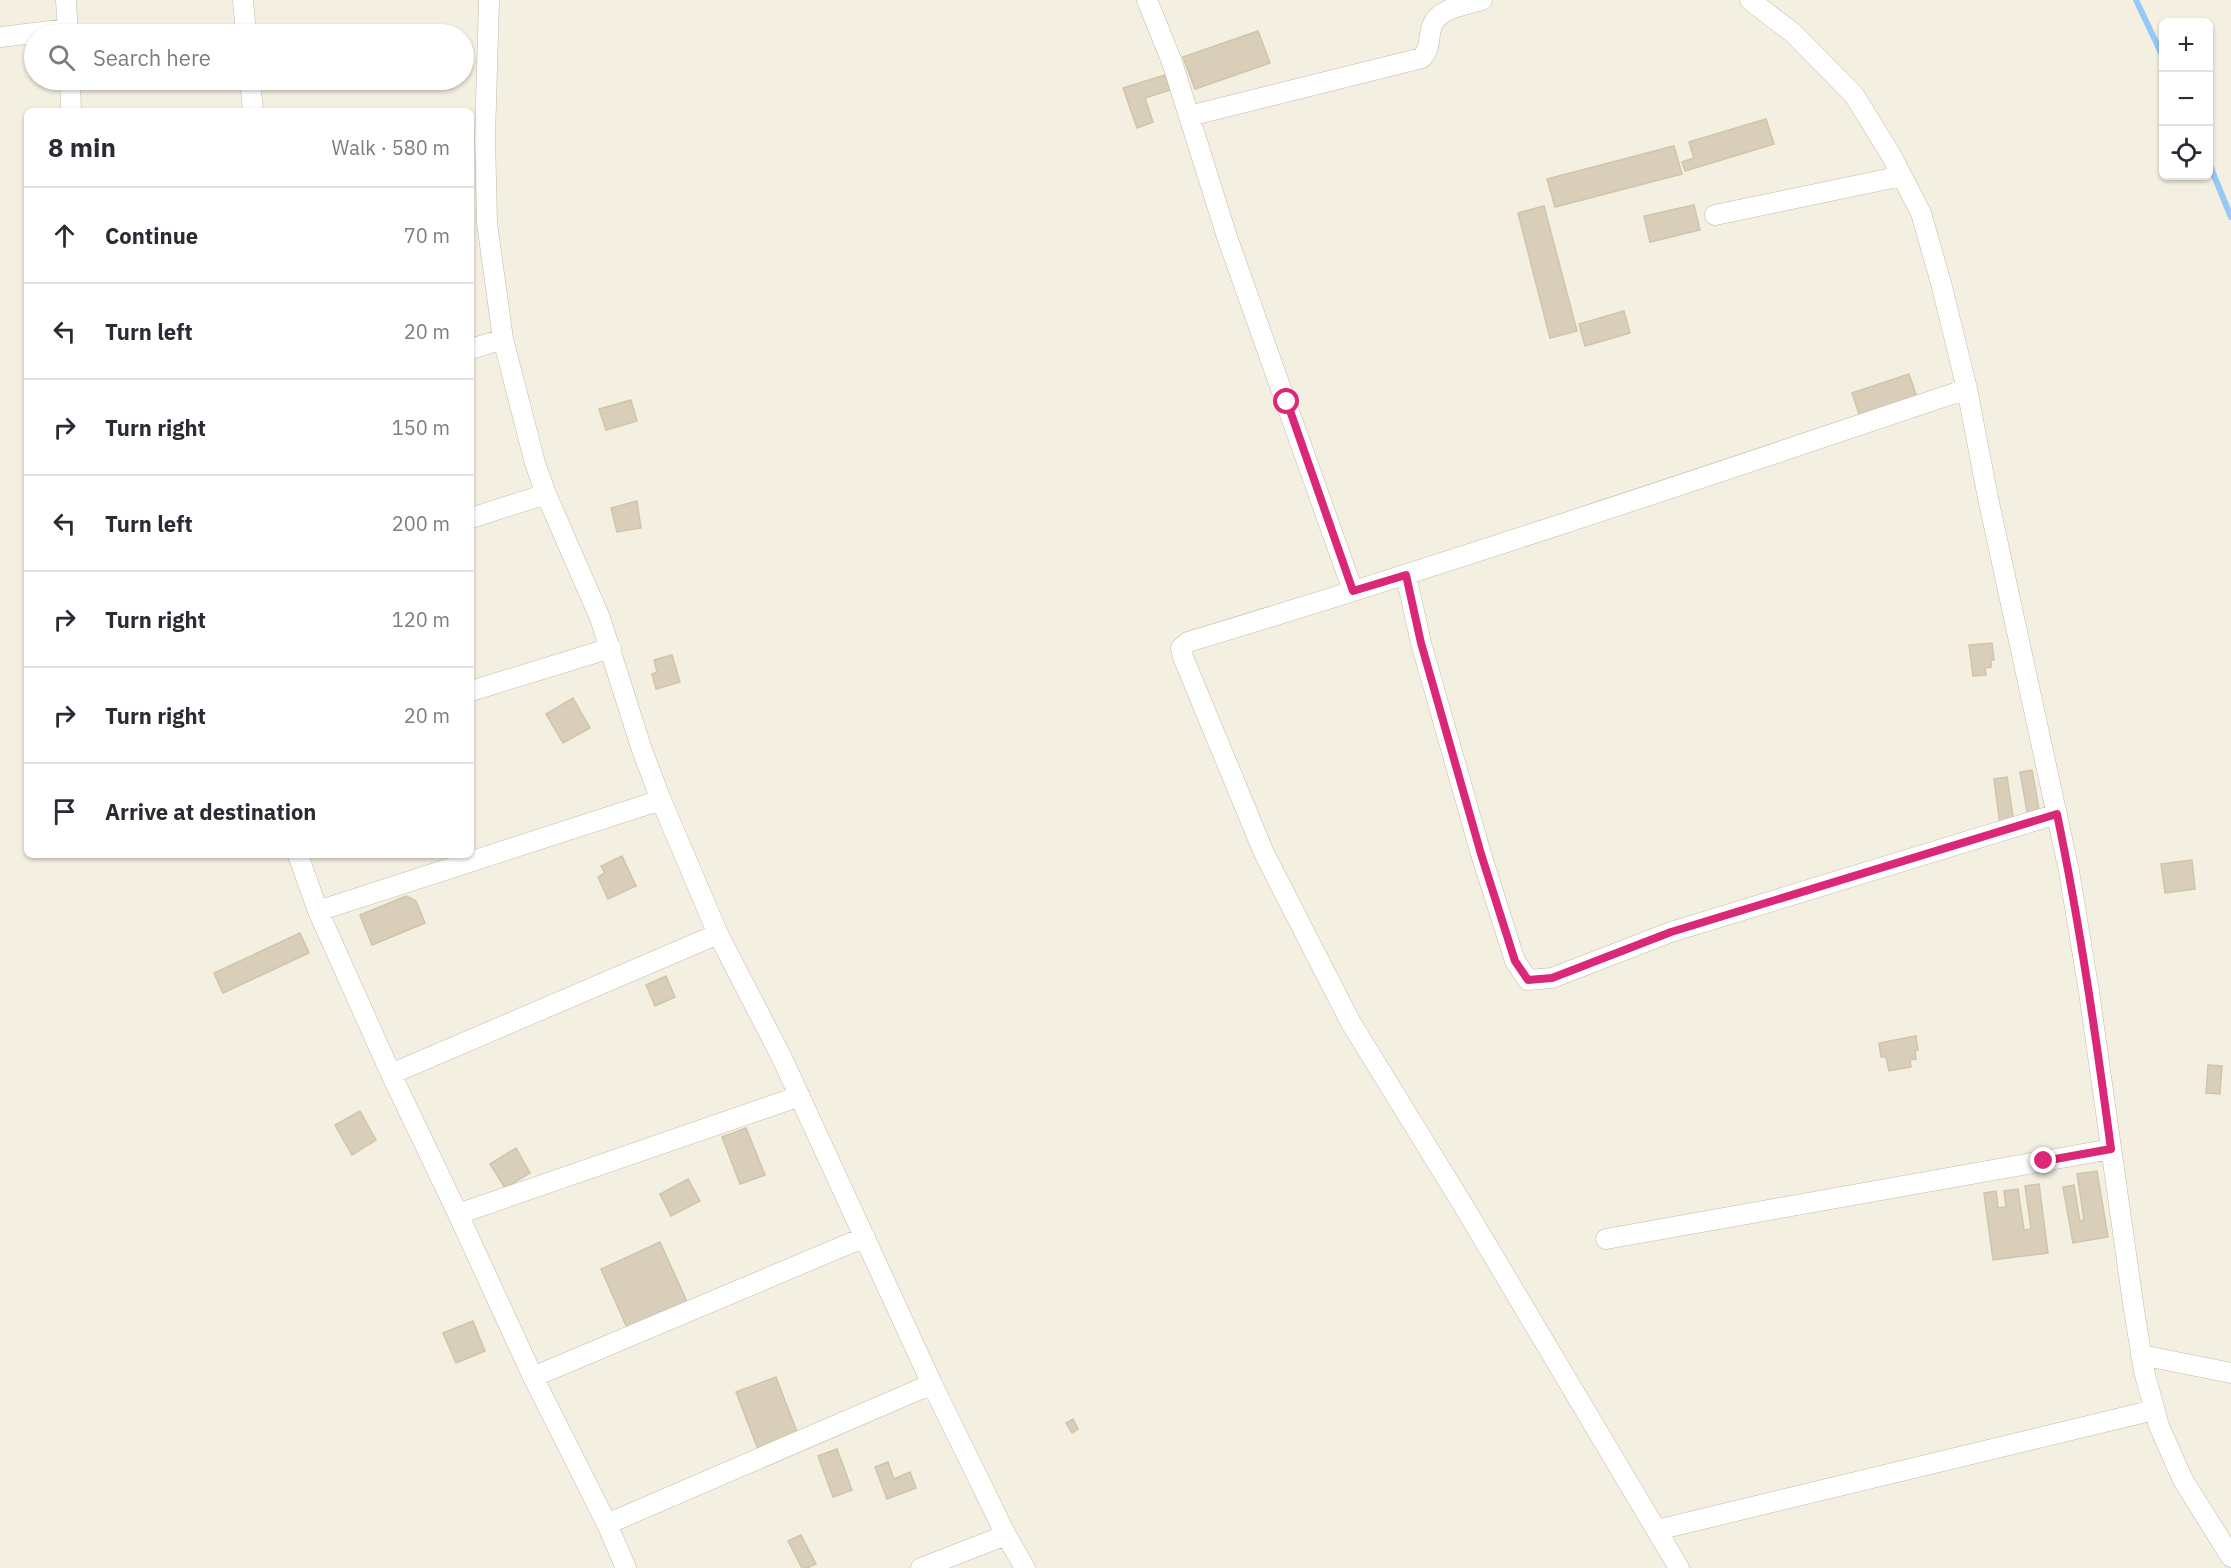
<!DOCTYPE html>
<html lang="en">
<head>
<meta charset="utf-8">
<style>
  body { margin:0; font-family:"IBM Plex Sans",sans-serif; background:#f7f7f7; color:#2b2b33 }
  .controls { position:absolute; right:18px; top:18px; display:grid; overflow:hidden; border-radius:9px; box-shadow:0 2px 4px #0004 }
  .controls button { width:54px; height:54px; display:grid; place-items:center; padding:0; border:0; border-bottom:2px solid #e1e1e2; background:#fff; color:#2b2b33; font:30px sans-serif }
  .stop { position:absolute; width:18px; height:18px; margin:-14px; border:4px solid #db2777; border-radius:50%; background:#fff }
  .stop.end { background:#db2777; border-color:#fff; box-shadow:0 2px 6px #0008 }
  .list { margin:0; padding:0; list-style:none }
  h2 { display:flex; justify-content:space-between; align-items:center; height:78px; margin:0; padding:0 24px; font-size:26px }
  h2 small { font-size:20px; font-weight:400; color:#7c7c81 }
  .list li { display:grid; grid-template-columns:39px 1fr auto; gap:18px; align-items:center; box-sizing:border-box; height:96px; padding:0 24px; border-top:2px solid #e1e1e2 }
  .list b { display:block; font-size:22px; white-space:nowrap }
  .list em { font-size:20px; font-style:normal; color:#7c7c81 }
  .icon { flex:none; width:33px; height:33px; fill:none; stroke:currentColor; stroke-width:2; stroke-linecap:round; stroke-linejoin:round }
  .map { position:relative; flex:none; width:2231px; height:1568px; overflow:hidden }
  .search { position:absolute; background:#fff; box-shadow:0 2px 4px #0004; left:24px; top:24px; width:450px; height:66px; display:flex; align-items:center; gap:15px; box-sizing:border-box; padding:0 21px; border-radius:33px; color:#7c7c81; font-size:22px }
  .panel { position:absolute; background:#fff; box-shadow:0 2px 4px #0004; left:24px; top:108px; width:450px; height:750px; border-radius:9px }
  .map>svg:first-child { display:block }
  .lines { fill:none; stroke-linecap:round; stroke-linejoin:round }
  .stream { stroke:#96c8f8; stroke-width:6 }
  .building { fill:#d9ceb9; stroke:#d1c4a8; stroke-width:1.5 }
  .minor-casing { stroke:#c2bba6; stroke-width:21 }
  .minor { stroke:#fff; stroke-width:20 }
  .route { stroke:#db2777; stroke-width:8 }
</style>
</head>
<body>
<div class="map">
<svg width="2231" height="1568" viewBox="0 0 2231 1568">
  <rect width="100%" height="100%" fill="#f3efe1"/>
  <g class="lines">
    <path class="stream" d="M2136 0 2164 59
      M2208 161 2231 217"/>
  </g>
  <path class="building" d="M1258 31 1270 63 1195 89 1183 57Z
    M1165 75 1170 90 1145 98 1153 122 1137 128 1123 88Z
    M1766 119 1774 144 1685 171 1682 162 1694 158 1689 142Z
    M1674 146 1682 174 1555 207 1547 179Z
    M1694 205 1700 230 1650 242 1644 216Z
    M1544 206 1577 331 1550 338 1518 213Z
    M1624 311 1630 333 1585 346 1579 324Z
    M1909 374 1918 400 1861 420 1852 393Z
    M631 400 637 421 606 430 599 409Z
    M637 501 641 528 617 532 611 508Z
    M1992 643 1994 660H1991V667L1985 668 1986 675 1973 676 1969 645Z
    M672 655 680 682 656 689 652 674 657 672 654 660Z
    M573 698 590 728 563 743 546 714Z
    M2032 770 2040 815 2028 817 2020 772Z
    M2007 777 2014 823 2000 825 1994 779Z
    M622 856 636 886 608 899 598 877 605 873 601 866Z
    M2192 860 2195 889 2165 893 2161 864Z
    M406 896 416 901 425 923 372 945 360 915Z
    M300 933 309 953 223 993 214 973Z
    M666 976 675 997 655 1006 646 985Z
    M1916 1036 1918 1050 1915 1051 1916 1059 1910 1060 1911 1067 1889 1071 1886 1057H1881L1879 1043Z
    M2208 1065 2222 1066 2220 1094 2206 1093Z
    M360 1111 376 1140 352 1155 335 1125Z
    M746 1128 765 1175 740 1184 722 1137Z
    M516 1148 530 1173 505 1188 490 1164Z
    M2097 1171 2108 1237 2073 1243 2063 1187 2074 1185 2080 1221 2084 1220 2077 1174Z
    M688 1179 700 1201 671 1216 660 1194Z
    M2039 1184 2048 1253 1993 1260 1984 1193 1996 1191 1998 1208 2006 1207 2004 1191 2018 1189 2024 1230 2031 1229 2025 1186Z
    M660 1242 688 1304 628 1330 601 1269Z
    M473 1321 485 1351 456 1363 443 1333Z
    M776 1377 799 1437 759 1452 736 1392Z
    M1073 1419 1078 1429 1072 1433 1066 1423Z
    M837 1449 852 1490 833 1497 818 1456Z
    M888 1462 894 1479 910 1472 916 1488 887 1499 875 1467Z
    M801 1535 816 1564 807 1568H802L788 1541Z"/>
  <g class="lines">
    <g class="minor-casing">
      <path id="minor" d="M66 0 68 34
        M243 0 246 34
        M489 0 485 137 487 223 503 339 535 463 546 494 600 618 642 750 661 800 718 934 781 1056 932 1384 1006 1535 1025 1568
        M1147 0 1172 62 1227 237 1353 591
        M1750 0 1793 33 1854 95 1891 155 1921 213 1941 283 1967 389 1988 498 2069 871 2089 992 2134 1310 2144 1371 2159 1426 2183 1480 2231 1557
        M0 37 67 29
        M70 80 71 111
        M250 80 253 111
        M1189 116 1422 58C1432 45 1427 40 1432 26 1438 8 1466 5 1482 0
        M1715 215 1902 176
        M471 349 503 339
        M471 518 546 494
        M1406 575 1421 643 1481 854 1515 961 1528 980 1552 978 1671 932 2057 814
        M471 691 611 648
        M298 855 318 911 391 1074 458 1214 533 1377 607 1524 626 1568
        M318 911 661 800
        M391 1074 718 934
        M458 1214 800 1096
        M1606 1239 2111 1149
        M2141 1355 2231 1373
        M533 1377 865 1237
        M607 1524 932 1384
        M1657 1530 2154 1410
        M921 1568 1006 1535
        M1679 1568 1463 1205 1351 1023 1264 853 1183 657 1181 648 1188 642C1450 563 1708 476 1967 389"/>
    </g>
    <use href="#minor" class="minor"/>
  </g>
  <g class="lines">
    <path class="route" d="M1287 402 1353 591 1406 575 1421 643 1481 854 1515 961 1528 980 1552 978 1671 932 2057 814C2080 925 2096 1037 2111 1149L2044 1161"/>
  </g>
</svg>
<div class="controls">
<button>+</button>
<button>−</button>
<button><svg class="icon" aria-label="locate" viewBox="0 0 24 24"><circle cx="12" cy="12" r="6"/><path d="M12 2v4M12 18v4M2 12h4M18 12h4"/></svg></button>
</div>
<div class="stop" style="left:1287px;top:402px"></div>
<div class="stop end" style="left:2044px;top:1161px"></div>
<div class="search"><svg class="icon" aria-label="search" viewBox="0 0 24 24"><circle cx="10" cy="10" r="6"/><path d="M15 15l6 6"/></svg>Search here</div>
<section class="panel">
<h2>8 min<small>Walk · 580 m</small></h2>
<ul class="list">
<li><svg class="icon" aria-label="ahead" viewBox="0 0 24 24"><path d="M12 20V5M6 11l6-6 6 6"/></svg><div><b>Continue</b></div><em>70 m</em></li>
<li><svg class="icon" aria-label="left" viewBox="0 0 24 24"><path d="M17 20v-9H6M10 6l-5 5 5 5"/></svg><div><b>Turn left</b></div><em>20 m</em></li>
<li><svg class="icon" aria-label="right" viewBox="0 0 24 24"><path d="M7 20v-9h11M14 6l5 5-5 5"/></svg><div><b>Turn right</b></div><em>150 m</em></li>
<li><svg class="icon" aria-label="left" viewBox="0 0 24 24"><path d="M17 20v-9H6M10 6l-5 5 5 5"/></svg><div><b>Turn left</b></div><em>200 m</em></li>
<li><svg class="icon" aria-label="right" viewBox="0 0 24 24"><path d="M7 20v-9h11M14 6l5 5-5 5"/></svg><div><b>Turn right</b></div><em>120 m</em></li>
<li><svg class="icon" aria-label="right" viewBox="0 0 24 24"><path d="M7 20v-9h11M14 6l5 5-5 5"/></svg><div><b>Turn right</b></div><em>20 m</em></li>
<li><svg class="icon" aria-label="arrive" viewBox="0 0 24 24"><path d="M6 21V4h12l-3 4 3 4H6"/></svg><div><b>Arrive at destination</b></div></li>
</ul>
</section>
</div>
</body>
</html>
